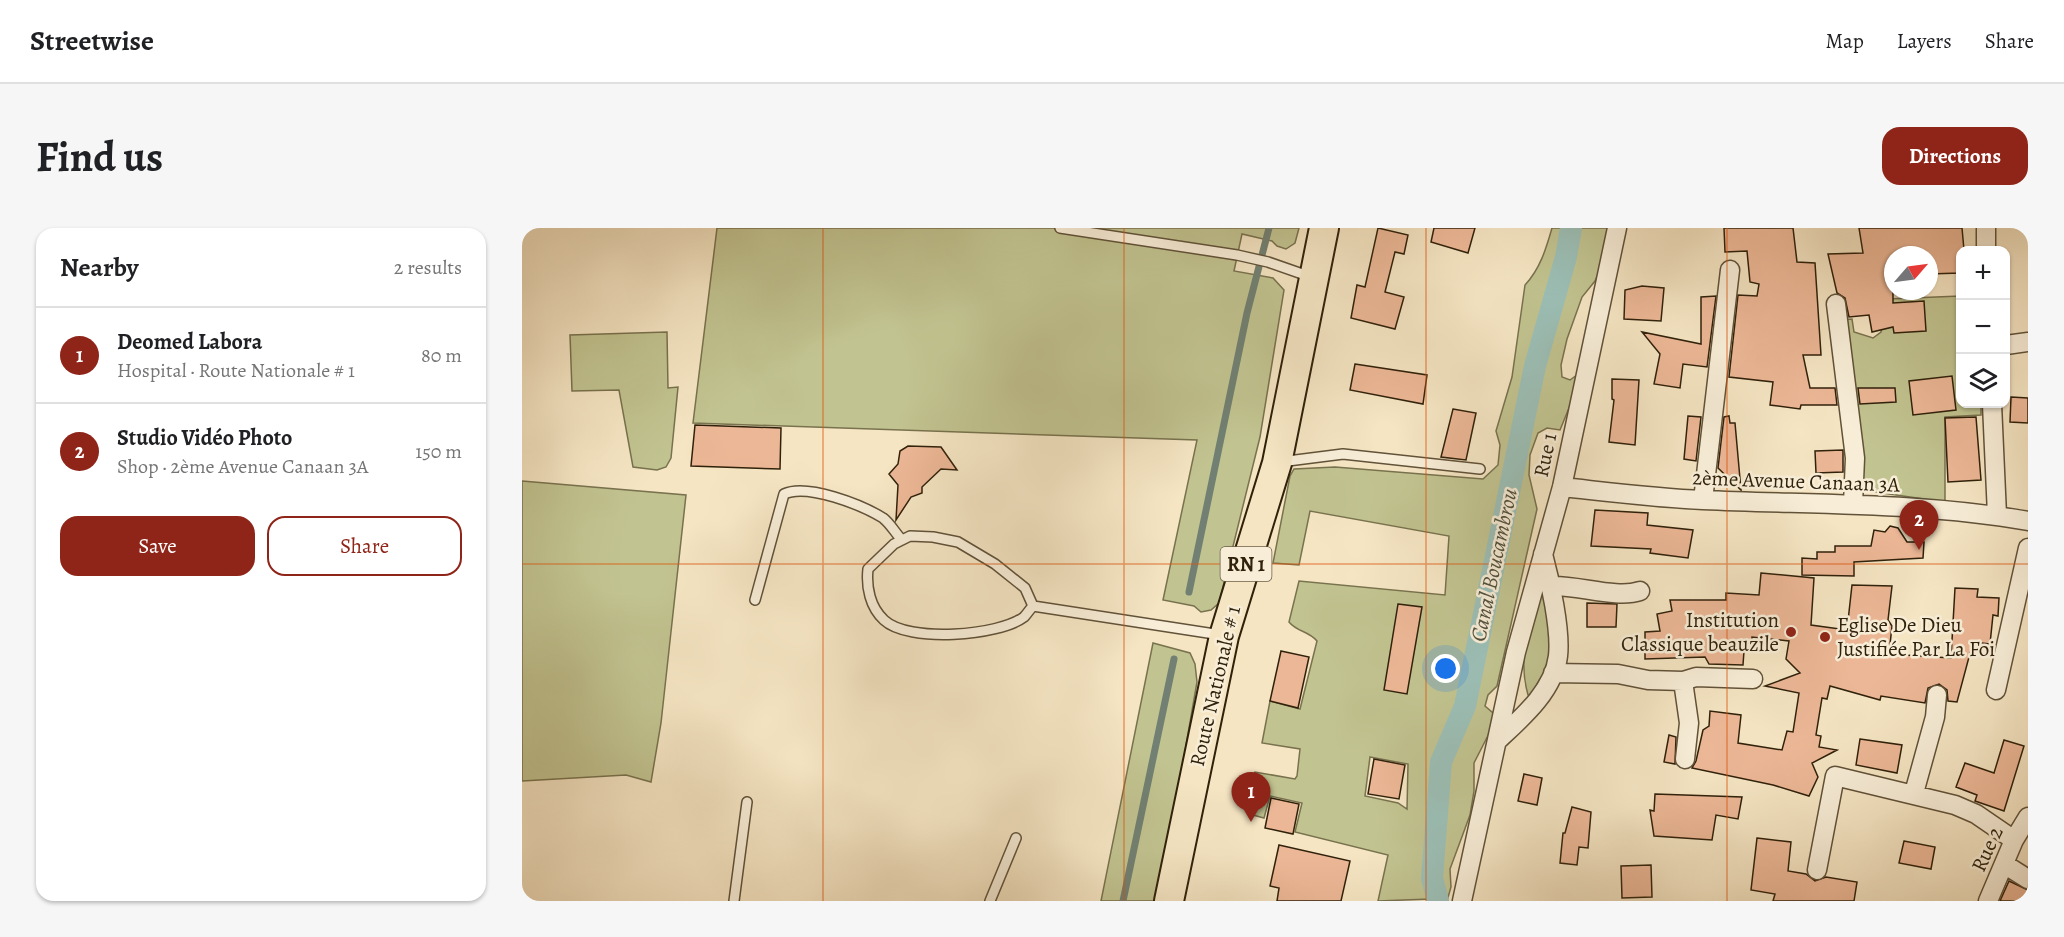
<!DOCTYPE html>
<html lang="en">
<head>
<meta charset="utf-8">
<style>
  body { margin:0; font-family:Alegreya,serif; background:#f6f6f6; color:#202124 }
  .controls { position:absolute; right:18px; top:18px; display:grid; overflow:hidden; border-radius:12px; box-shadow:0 2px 4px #0004 }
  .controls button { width:54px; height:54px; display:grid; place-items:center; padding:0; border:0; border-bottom:2px solid #e0e0e0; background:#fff; color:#202124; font:30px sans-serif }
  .compass { position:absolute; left:1362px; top:18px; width:54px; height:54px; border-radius:50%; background:#fff; box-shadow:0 2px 4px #0004; rotate:62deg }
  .you { position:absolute; left:924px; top:441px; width:21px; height:21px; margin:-15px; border:4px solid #fff; border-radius:50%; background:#1a73e8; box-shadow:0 0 0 9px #1a73e833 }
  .badge { display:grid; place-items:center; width:39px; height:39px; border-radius:50%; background:#8f2418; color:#fff; font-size:20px; font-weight:700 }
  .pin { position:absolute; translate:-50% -50px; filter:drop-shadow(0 2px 3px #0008) }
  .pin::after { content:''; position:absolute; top:32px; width:21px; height:18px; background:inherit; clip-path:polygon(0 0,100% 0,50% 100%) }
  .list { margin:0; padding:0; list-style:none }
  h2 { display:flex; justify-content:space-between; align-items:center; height:78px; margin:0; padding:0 24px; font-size:26px }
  h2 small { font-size:20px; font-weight:400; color:#757577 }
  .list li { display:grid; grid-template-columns:39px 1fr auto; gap:18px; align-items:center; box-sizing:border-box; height:96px; padding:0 24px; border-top:2px solid #e0e0e0 }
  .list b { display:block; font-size:22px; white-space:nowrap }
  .list p { margin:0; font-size:20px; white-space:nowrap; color:#757577 }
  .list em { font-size:20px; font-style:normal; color:#757577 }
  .actions { display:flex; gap:12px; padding:18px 24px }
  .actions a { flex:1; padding:14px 0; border:2px solid #8f2418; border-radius:18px; text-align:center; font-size:21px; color:#8f2418 }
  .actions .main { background:#8f2418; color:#fff }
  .icon { flex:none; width:33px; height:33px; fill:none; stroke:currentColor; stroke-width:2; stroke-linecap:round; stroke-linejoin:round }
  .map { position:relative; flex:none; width:1506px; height:673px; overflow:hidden; border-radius:18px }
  header { display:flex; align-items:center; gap:36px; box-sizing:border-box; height:84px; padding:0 30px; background:#fff; border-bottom:2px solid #e0e0e0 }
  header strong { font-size:28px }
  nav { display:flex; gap:33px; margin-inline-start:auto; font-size:21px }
  .intro { display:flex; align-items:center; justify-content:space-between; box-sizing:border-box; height:144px; padding:0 36px }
  h1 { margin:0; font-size:42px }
  .button { padding:15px 27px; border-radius:18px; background:#8f2418; color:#fff; font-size:21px; font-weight:700 }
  main { display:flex; gap:36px; padding:0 36px }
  aside { flex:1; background:#fff; border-radius:18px; box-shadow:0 2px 4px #0004 }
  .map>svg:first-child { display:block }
  .green { fill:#c1c390; stroke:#78724e; stroke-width:1.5; fill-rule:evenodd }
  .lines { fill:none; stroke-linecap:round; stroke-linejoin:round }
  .stream { stroke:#718072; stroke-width:7 }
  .canal { stroke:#9cbfb6; stroke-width:22 }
  .building { fill:#ecb796; stroke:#30210b; stroke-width:1.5 }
  .lane-casing { stroke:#615239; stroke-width:12 }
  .street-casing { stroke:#615239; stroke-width:21 }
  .primary-casing { stroke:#30210b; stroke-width:32 }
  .lane { stroke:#f8eed8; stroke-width:9 }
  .street { stroke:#f8eed8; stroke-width:18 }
  .primary { stroke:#f5e5c3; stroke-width:28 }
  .grid { fill:none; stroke:#df560c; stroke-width:1.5; stroke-opacity:0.55 }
  .poi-dot { fill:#8f2418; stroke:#f8eed8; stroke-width:2 }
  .labels { text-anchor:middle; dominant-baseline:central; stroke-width:5; stroke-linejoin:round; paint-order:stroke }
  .shield { fill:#f8eed8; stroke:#6c5e48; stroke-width:1.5 }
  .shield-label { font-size:20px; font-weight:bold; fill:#30210b }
  .street-label { font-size:21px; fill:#30210b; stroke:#f8eed8 }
  .poi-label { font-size:21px; fill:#30210b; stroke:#f8eed8; text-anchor:end }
  .water-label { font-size:22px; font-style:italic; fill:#50503e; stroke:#f8eed8 }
</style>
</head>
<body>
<header>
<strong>Streetwise</strong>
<nav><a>Map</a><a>Layers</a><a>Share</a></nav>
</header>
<div class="intro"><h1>Find us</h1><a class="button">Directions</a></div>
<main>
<aside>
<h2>Nearby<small>2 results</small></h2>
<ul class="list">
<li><span class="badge">1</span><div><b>Deomed Labora</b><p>Hospital · Route Nationale # 1</p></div><em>80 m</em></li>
<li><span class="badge">2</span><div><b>Studio Vidéo Photo</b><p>Shop · 2ème Avenue Canaan 3A</p></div><em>150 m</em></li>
</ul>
<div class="actions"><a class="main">Save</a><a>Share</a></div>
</aside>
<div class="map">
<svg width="1506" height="673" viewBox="0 0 1506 673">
  <rect width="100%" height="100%" fill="#f5e5c3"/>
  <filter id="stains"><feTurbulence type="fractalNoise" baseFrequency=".00333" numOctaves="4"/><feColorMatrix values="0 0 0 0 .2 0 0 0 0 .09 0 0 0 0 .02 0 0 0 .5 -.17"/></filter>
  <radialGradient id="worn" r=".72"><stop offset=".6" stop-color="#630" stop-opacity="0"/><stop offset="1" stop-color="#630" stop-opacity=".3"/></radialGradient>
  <path class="green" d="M195 0H777L773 15 764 21 755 18 750 13 720 6 712 43 751 50 762 62 738 209 697 375 689 382 679 384 672 378 641 372 675 212 171 195Z
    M1030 0H1046L1035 49 1021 89 941 477 916 535 905 659 908 671 856 673 866 627 773 604 780 575 748 568 742 590 727 586 733 544 773 551 775 548 778 521 740 515 748 473 778 481 795 413C787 403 775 404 767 394L777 353 923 367 927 308 788 283 777 337 751 335 768 248 772 241 813 239 961 251 976 237 978 217 974 203 990 149 1003 57C1018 41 1024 21 1030 0ZM848 529 886 536 885 581 876 575 843 568Z
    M1057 0H1086L1080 37 1073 53 1060 69 1045 111 1039 137 1040 149 1048 152 1055 147 1049 175 1038 202 1025 200 1016 205 1008 227 1007 247 1015 281 975 458 966 467 963 478 971 485 973 494 952 535V563L948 587 928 641 929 659 925 673H919L914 651 922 537 948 480 1028 100Z
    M1438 68V176H1459V187L1423 189V274L1339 262 1317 92 1330 91 1332 104 1351 110 1359 104 1365 71Z
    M145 104 146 160 156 159 149 230 144 239 135 242 111 239 97 162 50 163 48 107Z
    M0 253 164 267 139 495 129 554 104 547 0 553Z
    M1023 367 1031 429 1008 468 1006 467C996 431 1005 401 1019 368Z
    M631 415 668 425 673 436 675 454 637 673H579Z"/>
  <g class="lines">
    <path class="stream" d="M667 364 725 85 747 0
      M601 673 652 431"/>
    <path class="canal" d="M916 673 910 650 919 534 943 478 1013 138 1044 29 1049 0"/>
  </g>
  <path class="building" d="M856 0 886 7 882 26 873 24 863 64 882 69 873 101 829 90 835 57 843 59Z
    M912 0H953L946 25 909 14Z
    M1202 0H1271L1275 34 1293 35 1299 127H1281L1288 160H1313L1315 177H1279L1278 181 1248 177 1251 154 1207 149 1216 67 1235 68 1237 56 1228 54 1225 23 1203 24Z
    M1337 0H1440L1442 22H1438V45L1407 46V27H1371V75L1402 73 1404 103 1372 105 1371 99 1350 104 1347 87 1327 89 1323 70 1315 65 1306 26 1341 25Z
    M1120 58 1142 60 1139 93 1102 91 1103 62Z
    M1194 68 1185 139 1161 136 1158 160 1132 156 1138 126 1120 104 1179 116V69Z
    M833 136 905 147 901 176 828 162Z
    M1430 148 1434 182 1391 187 1387 153Z
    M1090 151 1117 152 1113 217 1087 214 1092 172 1090 171Z
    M1336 160H1373L1374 174 1338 176Z
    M1489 169 1506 170V195L1488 194Z
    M931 181 954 185 944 232 919 229Z
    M1166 188 1179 189 1174 233 1162 231Z
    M1207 188 1208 195H1213L1219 262 1196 240 1202 189Z
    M1454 189 1459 252 1426 254 1423 190Z
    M173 197 259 200 258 241 169 238Z
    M386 218 419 219 435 242 419 241 400 259V265L389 269 374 292 376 257 367 246 376 236 378 223Z
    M1321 222V244L1294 245 1293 223Z
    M1073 282 1126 285 1125 297 1171 302 1166 330 1128 325 1129 321 1069 318Z
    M1368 298 1376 300 1385 314H1402L1401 330 1332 334V348L1280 347V330L1295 331V324H1313V318H1349L1352 302 1363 304Z
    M1239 345 1292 350 1289 397 1325 402 1330 357 1370 358 1366 392 1370 398 1367 426 1429 430 1433 360 1456 361 1455 369 1477 370 1476 388 1471 387 1468 416 1451 414 1435 474 1426 473 1425 462 1417 456 1406 460 1403 475 1359 468 1358 472 1308 458 1305 471 1300 470 1294 507 1299 508 1297 519 1315 522 1290 535 1296 549 1287 568 1251 557 1170 540 1174 533 1181 502 1187 498 1188 483 1219 487 1216 515 1260 522 1265 503 1271 504 1277 465 1243 458 1278 445 1264 431 1267 413 1230 409 1229 424 1222 423 1221 437 1187 436 1183 429 1123 431V404L1138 403 1135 386 1150 383 1148 372H1204V365L1237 367Z
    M1065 375 1095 376 1094 399H1065Z
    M876 376 900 379 885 466 862 462Z
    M759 423 787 429 776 480 748 473Z
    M1147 507 1154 509 1153 536 1142 534Z
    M1338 511 1380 517 1375 545 1334 537Z
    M1482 512 1502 518 1482 583 1453 573 1455 567 1434 559 1443 535 1472 545Z
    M852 531 883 537 877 571 846 566Z
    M1002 546 1020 550 1015 577 996 573Z
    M1133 566 1220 569 1216 591 1194 587 1190 612 1132 608 1128 582 1132 583Z
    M749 570 777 576 771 606 743 600Z
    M1050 579 1069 584 1066 620 1057 619 1055 637 1038 635 1041 605H1043Z
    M1235 610 1269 614 1266 643 1284 646 1293 653 1304 649 1335 654 1332 673H1251L1253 666 1229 662Z
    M1382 613 1413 619 1409 641 1377 635Z
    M757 617 828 633 819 673H755L757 660 748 658Z
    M1129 637 1130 669 1100 670 1099 638Z
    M1487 653 1506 662 1500 673H1478Z"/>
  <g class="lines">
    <g class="lane-casing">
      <path id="lane" d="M538 0 715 27 746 34 789 49
        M758 234 821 226 958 241
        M388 308 411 309 436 314 473 336 503 360 511 378C508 381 505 386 502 389 477 408 386 415 362 392 348 379 344 359 346 341L372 316Z
        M233 372 262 266C285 255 340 277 361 290 368 295 374 306 380 312
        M511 378 699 407
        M212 673 225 574
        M468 673 494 610"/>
    </g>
    <g class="street-casing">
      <path id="street" d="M1464 22V0
        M1314 76 1333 230 1331 276
        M1484 117 1506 114
        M1470 176 1475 287
        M1040 259C1087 264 1134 270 1181 272 1289 277 1399 274 1506 293
        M1181 272 1208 42
        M1030 358C1056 357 1095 371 1118 363
        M1031 445 1096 446 1126 452 1161 453 1174 449 1231 451
        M1161 453 1167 495 1163 531
        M1474 462 1506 320
        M977 511C1001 489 1032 462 1036 428 1039 402 1028 352 1021 326
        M1392 565 1413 489 1415 467
        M1482 636 1506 651
        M1295 642 1313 548 1433 577 1454 586 1492 612
        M940 673 994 424 1040 259 1095 0
        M1466 673 1492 612 1506 589"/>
    </g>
    <g class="primary-casing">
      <path id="primary" d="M647 673 702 408 755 235 802 0"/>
    </g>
    <use href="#lane" class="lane"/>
    <use href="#street" class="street"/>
    <use href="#primary" class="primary"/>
  </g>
  <path class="grid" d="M301 0V673M602 0V673M904 0V673M1205 0V673M0 336H1506"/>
  <g class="poi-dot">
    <circle cx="1269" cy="404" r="6"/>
    <circle cx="1303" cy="409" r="6"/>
  </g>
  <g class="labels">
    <rect class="shield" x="698.5" y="319" width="51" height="34" rx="4.5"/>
    <g class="shield-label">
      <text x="724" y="336">RN 1</text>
    </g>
    <g class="street-label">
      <text transform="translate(1023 227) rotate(-78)">Rue 1</text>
      <text transform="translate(1274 253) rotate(2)">2ème Avenue Canaan 3A</text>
      <text transform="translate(693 458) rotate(-77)">Route Nationale # 1</text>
      <text transform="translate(1465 621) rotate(-65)">Rue 2</text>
    </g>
    <g class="poi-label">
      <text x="1257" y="392">Institution<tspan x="1257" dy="24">Classique beauzile</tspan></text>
      <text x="1315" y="397" text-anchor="start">Eglise De Dieu<tspan x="1315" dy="24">Justifiée Par La Foi</tspan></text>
    </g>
    <g class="water-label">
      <text transform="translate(972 337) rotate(-78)">Canal Boucambrou</text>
    </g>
  </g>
  <rect width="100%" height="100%" filter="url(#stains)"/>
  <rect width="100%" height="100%" fill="url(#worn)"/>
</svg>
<div class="controls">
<button>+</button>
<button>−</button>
<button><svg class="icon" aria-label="layers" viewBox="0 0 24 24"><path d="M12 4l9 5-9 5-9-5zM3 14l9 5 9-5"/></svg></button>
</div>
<svg class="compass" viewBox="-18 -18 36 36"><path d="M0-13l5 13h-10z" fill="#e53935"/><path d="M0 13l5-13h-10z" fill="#757577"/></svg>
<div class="you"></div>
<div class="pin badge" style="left:729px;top:594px">1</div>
<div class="pin badge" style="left:1397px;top:322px">2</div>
</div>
</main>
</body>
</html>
